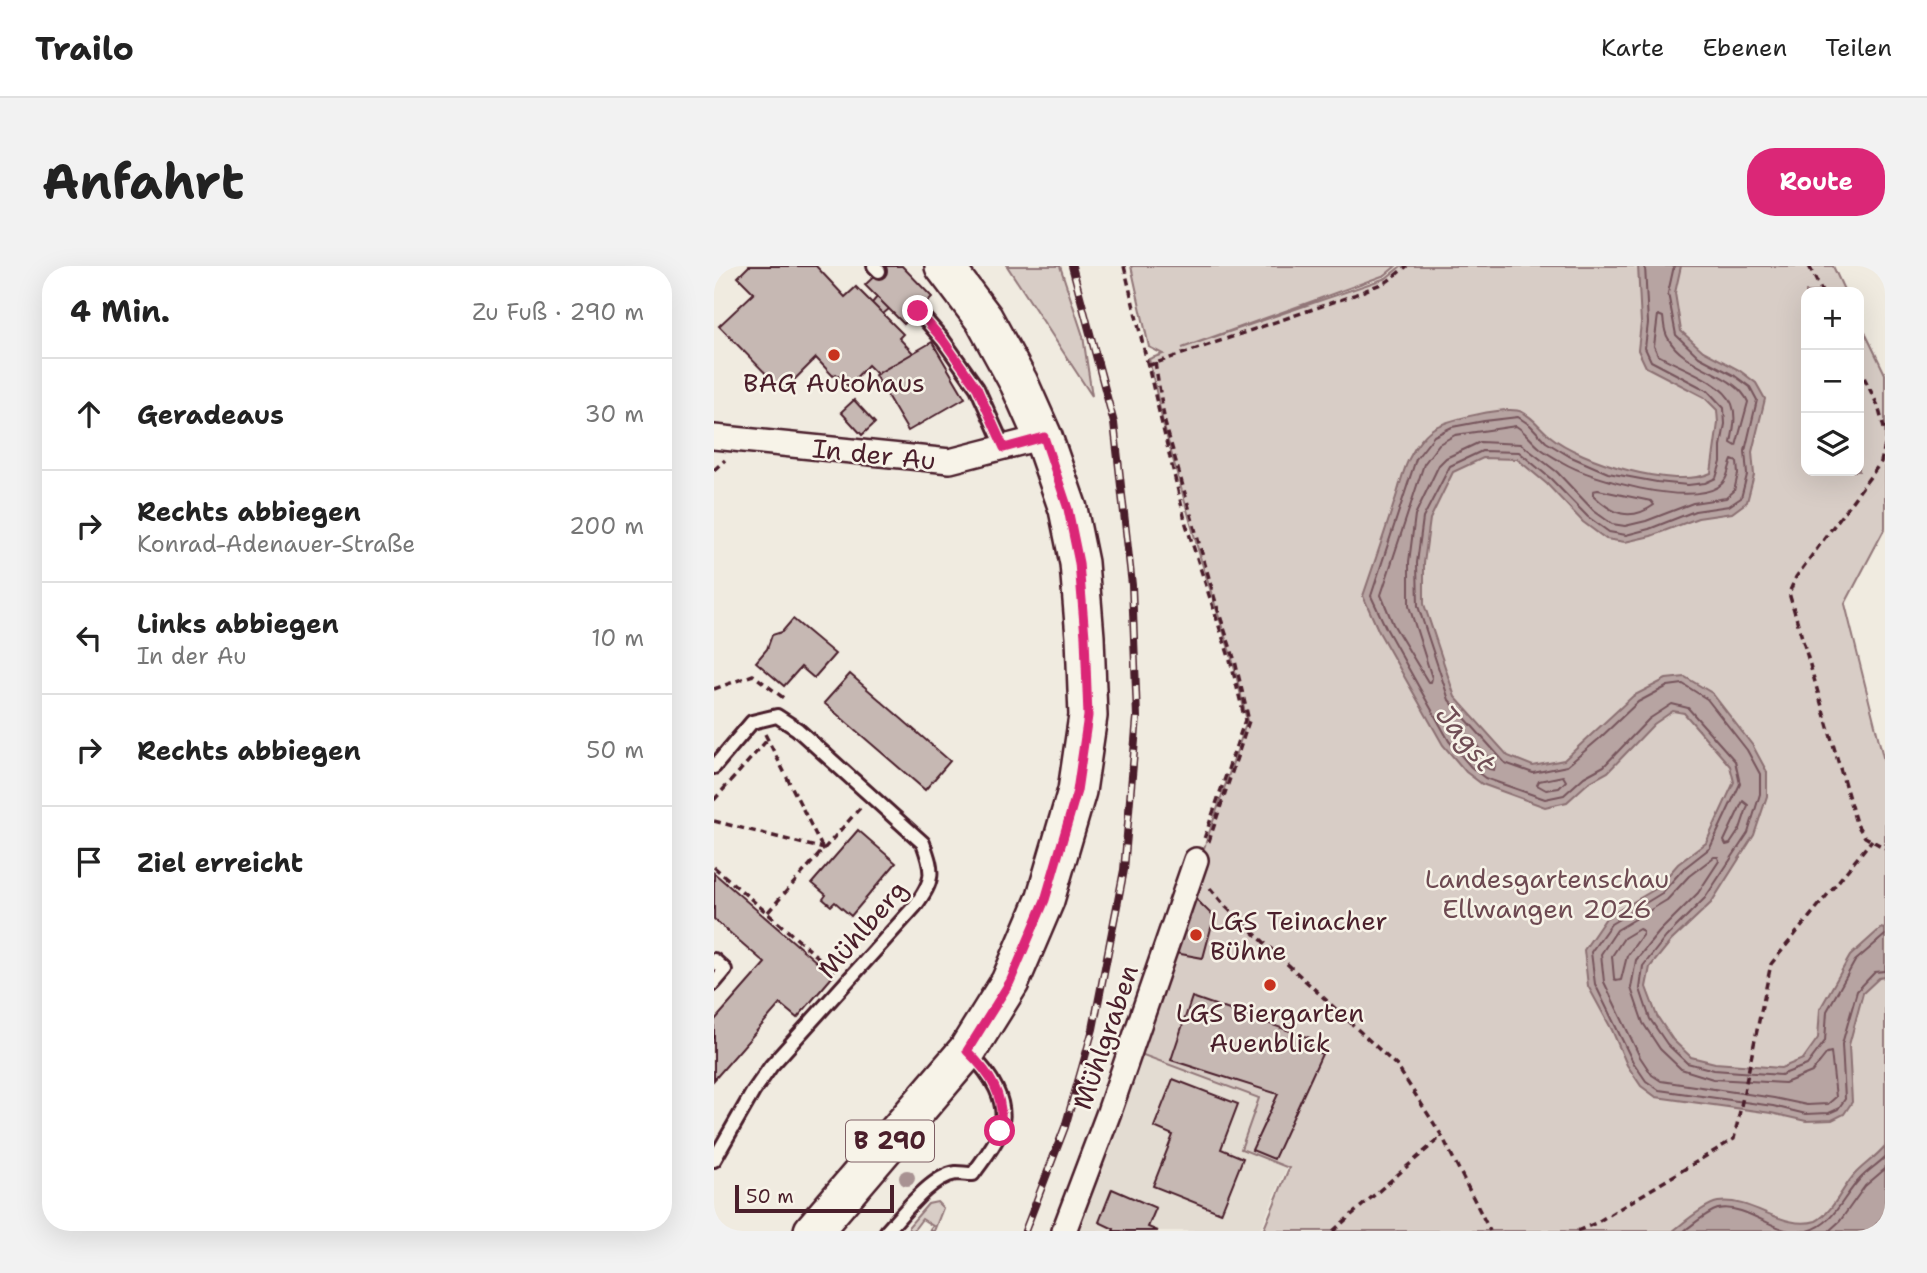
<!DOCTYPE html>
<html lang="de">
<head>
<meta charset="utf-8">
<style>
  body { margin:0; font-family:"Shantell Sans",sans-serif; background:#f2f2f2; color:#222 }
  .controls { position:absolute; right:21px; top:21px; display:grid; overflow:hidden; border-radius:14px; box-shadow:0 7px 28px #0002 }
  .controls button { width:63px; height:63px; display:grid; place-items:center; padding:0; border:0; border-bottom:2px solid #e0e0e0; background:#fff; color:#222; font:35px sans-serif }
  .scale { position:absolute; left:21px; bottom:18px; width:159px; box-sizing:border-box; padding-left:7px; border:4px solid #4a1f2b; border-top:0; font-size:19px; line-height:24px; white-space:nowrap; color:#4a1f2b; -webkit-text-stroke:5px #f7f3e8; paint-order:stroke }
  .stop { position:absolute; width:21px; height:21px; margin:-16px; border:5px solid #db2777; border-radius:50%; background:#fff }
  .stop.end { background:#db2777; border-color:#fff; box-shadow:0 2px 7px #0008 }
  .list { margin:0; padding:0; list-style:none }
  h2 { display:flex; justify-content:space-between; align-items:center; height:91px; margin:0; padding:0 28px; font-size:30px }
  h2 small { font-size:23px; font-weight:400; color:#767676 }
  .list li { display:grid; grid-template-columns:46px 1fr auto; gap:21px; align-items:center; box-sizing:border-box; height:112px; padding:0 28px; border-top:2px solid #e0e0e0 }
  .list b { display:block; font-size:26px; white-space:nowrap }
  .list p { margin:0; font-size:23px; white-space:nowrap; color:#767676 }
  .list em { font-size:23px; font-style:normal; color:#767676 }
  .icon { flex:none; width:38px; height:38px; fill:none; stroke:currentColor; stroke-width:2; stroke-linecap:round; stroke-linejoin:round }
  .map { position:relative; flex:none; width:1171px; height:965px; overflow:hidden; border-radius:28px }
  header { display:flex; align-items:center; gap:42px; box-sizing:border-box; height:98px; padding:0 35px; background:#fff; border-bottom:2px solid #e0e0e0 }
  header strong { font-size:33px }
  nav { display:flex; gap:38px; margin-inline-start:auto; font-size:24px }
  .intro { display:flex; align-items:center; justify-content:space-between; box-sizing:border-box; height:168px; padding:0 42px }
  h1 { margin:0; font-size:49px }
  .button { padding:18px 32px; border-radius:28px; background:#db2777; color:#fff; font-size:24px; font-weight:700 }
  main { display:flex; gap:42px; padding:0 42px }
  aside { flex:1; background:#fff; border-radius:28px; box-shadow:0 7px 28px #0002 }
  .map>svg:first-child { display:block }
  .built { fill:#e3dcd2 }
  .green { fill:#d8cdc6; stroke:#917678; stroke-width:2 }
  .water { fill:#b7a4a2; stroke:#8b6f72; stroke-width:2 }
  .lines { fill:none; stroke-linecap:round; stroke-linejoin:round }
  .shore { stroke:#76545b; stroke-width:2 }
  .building { fill:#c6b8b3; stroke:#4a1f2b; stroke-width:2 }
  .service-casing { stroke:#4a1f2b; stroke-width:18 }
  .minor-casing { stroke:#4a1f2b; stroke-width:28 }
  .primary-casing { stroke:#4a1f2b; stroke-width:42 }
  .path { stroke:#4a1f2b; stroke-width:3.5; stroke-dasharray:7 5; stroke-linecap:butt }
  .service { stroke:#f7f3e8; stroke-width:12 }
  .minor { stroke:#f7f3e8; stroke-width:23 }
  .primary { stroke:#f7f3e8; stroke-width:37 }
  .rail-casing { stroke:#4a1f2b; stroke-width:8 }
  .rail { stroke:#f7f3e8; stroke-width:5; stroke-dasharray:16; stroke-linecap:butt }
  .tree { fill:#a89292 }
  .route { stroke:#db2777; stroke-width:9 }
  .poi-dot { fill:#c8321e; stroke:#f7f3e8; stroke-width:2.5 }
  .labels { text-anchor:middle; dominant-baseline:central; stroke-width:5; stroke-linejoin:round; paint-order:stroke }
  .shield { fill:#f7f3e8; stroke:#7e5f64; stroke-width:2 }
  .shield-label { font-size:24px; font-weight:bold; fill:#4a1f2b }
  .poi-label { font-size:26px; fill:#4a1f2b; stroke:#f7f3e8 }
  .street-label { font-size:26px; fill:#4a1f2b; stroke:#f7f3e8 }
  .park-label { font-size:26px; fill:#6e4a52; stroke:#f7f3e8 }
  .water-label { font-size:28px; font-style:italic; fill:#704e55; stroke:#f7f3e8 }
</style>
</head>
<body>
<header>
<strong>Trailo</strong>
<nav><a>Karte</a><a>Ebenen</a><a>Teilen</a></nav>
</header>
<div class="intro"><h1>Anfahrt</h1><a class="button">Route</a></div>
<main>
<aside>
<h2>4 Min.<small>Zu Fuß · 290 m</small></h2>
<ul class="list">
<li><svg class="icon" aria-label="ahead" viewBox="0 0 24 24"><path d="M12 20V5M6 11l6-6 6 6"/></svg><div><b>Geradeaus</b></div><em>30 m</em></li>
<li><svg class="icon" aria-label="right" viewBox="0 0 24 24"><path d="M7 20v-9h11M14 6l5 5-5 5"/></svg><div><b>Rechts abbiegen</b><p>Konrad-Adenauer-Straße</p></div><em>200 m</em></li>
<li><svg class="icon" aria-label="left" viewBox="0 0 24 24"><path d="M17 20v-9H6M10 6l-5 5 5 5"/></svg><div><b>Links abbiegen</b><p>In der Au</p></div><em>10 m</em></li>
<li><svg class="icon" aria-label="right" viewBox="0 0 24 24"><path d="M7 20v-9h11M14 6l5 5-5 5"/></svg><div><b>Rechts abbiegen</b></div><em>50 m</em></li>
<li><svg class="icon" aria-label="arrive" viewBox="0 0 24 24"><path d="M6 21V4h12l-3 4 3 4H6"/></svg><div><b>Ziel erreicht</b></div></li>
</ul>
</aside>
<div class="map">
<svg width="1171" height="965" viewBox="0 0 1171 965">
  <rect width="100%" height="100%" fill="#f0ebe0"/>
  <filter id="ink" filterUnits="userSpaceOnUse"><feTurbulence type="fractalNoise" baseFrequency=".0143" numOctaves="2"/><feDisplacementMap in="SourceGraphic" scale="14" xChannelSelector="R" yChannelSelector="G"/><feConvolveMatrix kernelMatrix="1 2 1 2 8 2 1 2 1" color-interpolation-filters="sRGB"/></filter>
  <g filter="url(#ink)">
    <path class="built" d="M453 708 620 789 546 965H358Z"/>
    <path class="green" d="M293 0H346L369 70 378 130Z
      M417 0H682L671 9 468 82 672 12 687 0H1119L1131 26H1092V205H1145V54L1171 108V262L1131 338 1171 499V965H549L575 902 527 883 545 832 421 786 533 455 519 396 487 294 449 157 435 93 449 88 435 81Z
      M223 936 229 942 220 965H215L219 960 208 953 199 965 195 963V960L214 938Z"/>
    <path class="water" d="M924 0H967L961 27 967 65 989 85 1025 104 1042 117 1051 133 1038 186 1040 209 1033 236 1018 247 984 252 937 270 911 276 892 273 869 256 833 218 803 193 769 192 739 206 716 253 710 297V338L741 431 794 490 819 500 850 494 919 430 952 413 971 411 998 427 1039 480 1053 506V530L1040 569 997 637 957 675 936 701 932 721 943 750 959 774 977 791 1001 797 1067 802 1089 793 1104 772 1106 743 1136 690 1167 662 1171 663V711L1165 712 1149 727 1135 779 1138 836 1130 848 1118 854 1092 855 1057 847 942 831 927 820 913 799 898 764 874 720 870 684 892 652 943 622 964 598 992 577 1020 516 1016 500 970 447 959 445 940 458 894 506 874 517 853 536 831 541 768 518 752 506 729 479 665 366 649 330C660 298 671 266 681 234 686 220 689 202 697 189 701 181 710 169 717 164 730 154 794 139 808 146 820 152 826 162 836 170 866 195 961 224 997 207L1004 157 1003 144 990 131 932 101 924 84 927 57Z
      M1171 880V947L1157 965H959C969 957 991 938 1004 936 1038 931 1069 965 1102 955 1119 946 1127 924 1140 909 1149 899 1162 891 1171 880Z"/>
    <g class="lines">
      <path class="shore" d="M931 0 934 57 931 82 937 95 994 125 1010 142 1011 158 1007 180V196L1002 212 991 217 974 219 943 216 894 207 855 190 832 176 816 159 804 151 770 155 738 161 720 170 702 193 657 330 672 362 735 475 757 501 771 512 831 533 850 529 870 511 890 500 935 453 958 438 974 442 1021 495 1026 518 996 582 969 603 948 627 897 658 877 686 881 718 919 796 932 815 945 824 1059 840 1092 848 1115 847 1124 843 1131 833 1128 778 1143 725 1161 706 1171 705
        M960 0 954 27 962 69 985 91 1021 110 1036 121 1043 134 1031 185 1033 209 1027 232 1015 240 981 245 935 263 912 269 895 266 874 251 837 213 805 186 768 185 736 200 709 252 703 297 704 340 735 434 791 497 819 507 853 500 886 472 924 436 954 420 969 418 993 433 1033 484 1046 508V528L1034 567 991 632 952 671 929 700 926 723 936 753 953 778 973 797 1000 804 1067 809 1093 799 1111 775 1113 745 1141 695 1171 669
        M944 49 949 51C950 58 950 66 954 72 970 103 1022 107 1034 136L1022 180 1017 177C1019 165 1023 151 1018 138 1009 115 964 101 944 89L940 80Z
        M802 160C812 166 817 175 826 182 832 187 841 192 848 196 878 214 973 240 1004 221 1014 215 1014 203 1018 194L1023 196 1024 208 1020 225 1012 232 979 237 932 255 911 260 898 258 880 245 843 206 807 178 766 176 732 192 725 199 701 249 695 296V340L718 412 717 416H714L679 358 667 329 710 198 725 178 741 169Z
        M884 224 937 235 940 239C916 256 898 248 879 229V225Z
        M742 458 781 499 780 504C764 502 745 476 738 462Z
        M849 510 852 515 845 522 832 524 823 519 825 515Z
        M1029 535 1034 539 1026 563 1016 578 1012 579 1010 575Z
        M1000 591H1004L1005 595 984 627 946 665 922 694 917 722 929 757 946 783 967 803 999 813 1071 817 1098 806 1113 787 1117 786 1122 831 1114 838 1093 839 1060 832 947 815 938 809 926 791 890 716 887 688 903 664 953 634 975 610Z
        M925 663 929 665V668L913 690 907 714 902 715 900 712 898 690 910 672Z
        M970 965C980 958 993 946 1004 943 1028 938 1053 960 1075 965
        M1094 965C1121 957 1128 932 1145 914 1153 905 1163 899 1171 891
        M1115 965 1126 955 1151 920 1171 903"/>
    </g>
    <path class="building" d="M35 0H102L131 31 142 21 189 68 185 72 199 87 163 108 154 99 134 120 122 108 119 110 102 92 69 125 5 60 40 27 24 11Z
      M171 0H188L218 31 190 58 151 19Z
      M163 31 175 43 169 48 158 37Z
      M218 76 251 132 194 165 161 109Z
      M140 134 161 157 148 169 127 146Z
      M79 353 121 388 100 412 87 401 70 420 42 396 53 383 58 369 68 366Z
      M136 408 236 495 211 524 110 437Z
      M144 564 182 597 137 650 121 636 117 640 109 633 112 629 98 617Z
      M0 607 119 710 83 752 66 738 0 814V755L51 697 0 653Z
      M481 632 500 651 489 692 461 687Z
      M478 731 599 773 595 782 608 788 560 893 538 884 564 828 457 794Z
      M459 813 524 838 507 883 529 892 507 947 439 920 459 869 440 861Z
      M398 923 442 942 434 961 444 965H399L400 963 385 956Z"/>
    <g class="lines">
      <g class="service-casing">
        <path id="service" d="M160 0 165 5
          M204 45 229 74 263 122 290 182
          M0 501 38 456 63 450 83 463 209 577C220 607 220 614 201 640L57 800 39 826 0 894
          M0 694 11 704 0 717
          M173 965C189 948 217 910 242 907 247 907 253 908 259 908 268 895 280 881 286 866 296 836 276 807 255 787"/>
      </g>
      <g class="minor-casing">
        <path id="minor" d="M0 171 236 195 329 171
          M350 965 395 846 482 594"/>
      </g>
      <g class="primary-casing">
        <path id="primary" d="M99 965 253 785 296 716 331 634 363 525 374 450 371 371 365 297 354 243 329 171 305 117 270 53 230 0"/>
      </g>
      <path class="path" d="M410 0 472 258 517 397 531 454 490 573
        M1095 0 1108 26
        M441 96 451 157 504 344 521 395 535 455 494 578
        M433 100 640 29 674 15 693 0
        M1145 101 1164 140 1171 166
        M1171 179 1167 196 1082 311 1075 327 1142 557 1151 571 1171 582
        M0 204 11 194
        M0 423 39 409 71 433
        M51 468 109 583
        M0 534 54 473
        M0 555 110 583
        M0 601 120 705
        M496 622 511 640 683 800 728 870 776 965
        M54 646 146 542
        M619 965 728 870
        M863 965 882 957 1020 873 1057 698 1158 574"/>
      <use href="#service" class="service"/>
      <use href="#minor" class="minor"/>
      <use href="#primary" class="primary"/>
      <g class="rail-casing">
        <path id="rail" d="M311 965 351 861 379 763 410 604 423 451 418 319 400 157 358 0"/>
      </g>
      <use href="#rail" class="rail"/>
    </g>
    <circle class="tree" cx="193" cy="912" r="8"/>
  </g>
  <g class="lines" filter="url(#ink)">
    <path class="route" d="M204 45 229 74 263 122 290 182 330 171 354 243 365 297 371 371 374 450 363 525 331 634 296 716 253 785C277 808 292 831 286 865"/>
  </g>
  <g class="poi-dot">
    <circle cx="120" cy="89" r="7"/>
    <circle cx="482" cy="669" r="7"/>
    <circle cx="556" cy="719" r="7"/>
  </g>
  <g class="labels">
    <rect class="shield" x="132" y="854.5" width="88" height="41" rx="5"/>
    <g class="shield-label">
      <text x="176" y="875">B 290</text>
    </g>
    <g class="poi-label">
      <text x="120" y="116">BAG Autohaus</text>
      <text x="496" y="654" text-anchor="start">LGS Teinacher<tspan x="496" dy="30">Bühne</tspan></text>
      <text x="556" y="746">LGS Biergarten<tspan x="556" dy="30">Auenblick</tspan></text>
    </g>
    <g class="street-label">
      <text transform="translate(160 188) rotate(6)">In der Au</text>
      <text transform="translate(148 663) rotate(-49)">Mühlberg</text>
      <text transform="translate(391 771) rotate(-71)">Mühlgraben</text>
    </g>
    <g class="park-label">
      <text x="833" y="612">Landesgartenschau<tspan x="833" dy="30">Ellwangen 2026</tspan></text>
    </g>
    <g class="water-label">
      <text transform="translate(752 472) rotate(51)">Jagst</text>
    </g>
  </g>
</svg>
<div class="controls">
<button>+</button>
<button>−</button>
<button><svg class="icon" aria-label="layers" viewBox="0 0 24 24"><path d="M12 4l9 5-9 5-9-5zM3 14l9 5 9-5"/></svg></button>
</div>
<div class="scale">50 m</div>
<div class="stop" style="left:286px;top:865px"></div>
<div class="stop end" style="left:204px;top:45px"></div>
</div>
</main>
</body>
</html>
